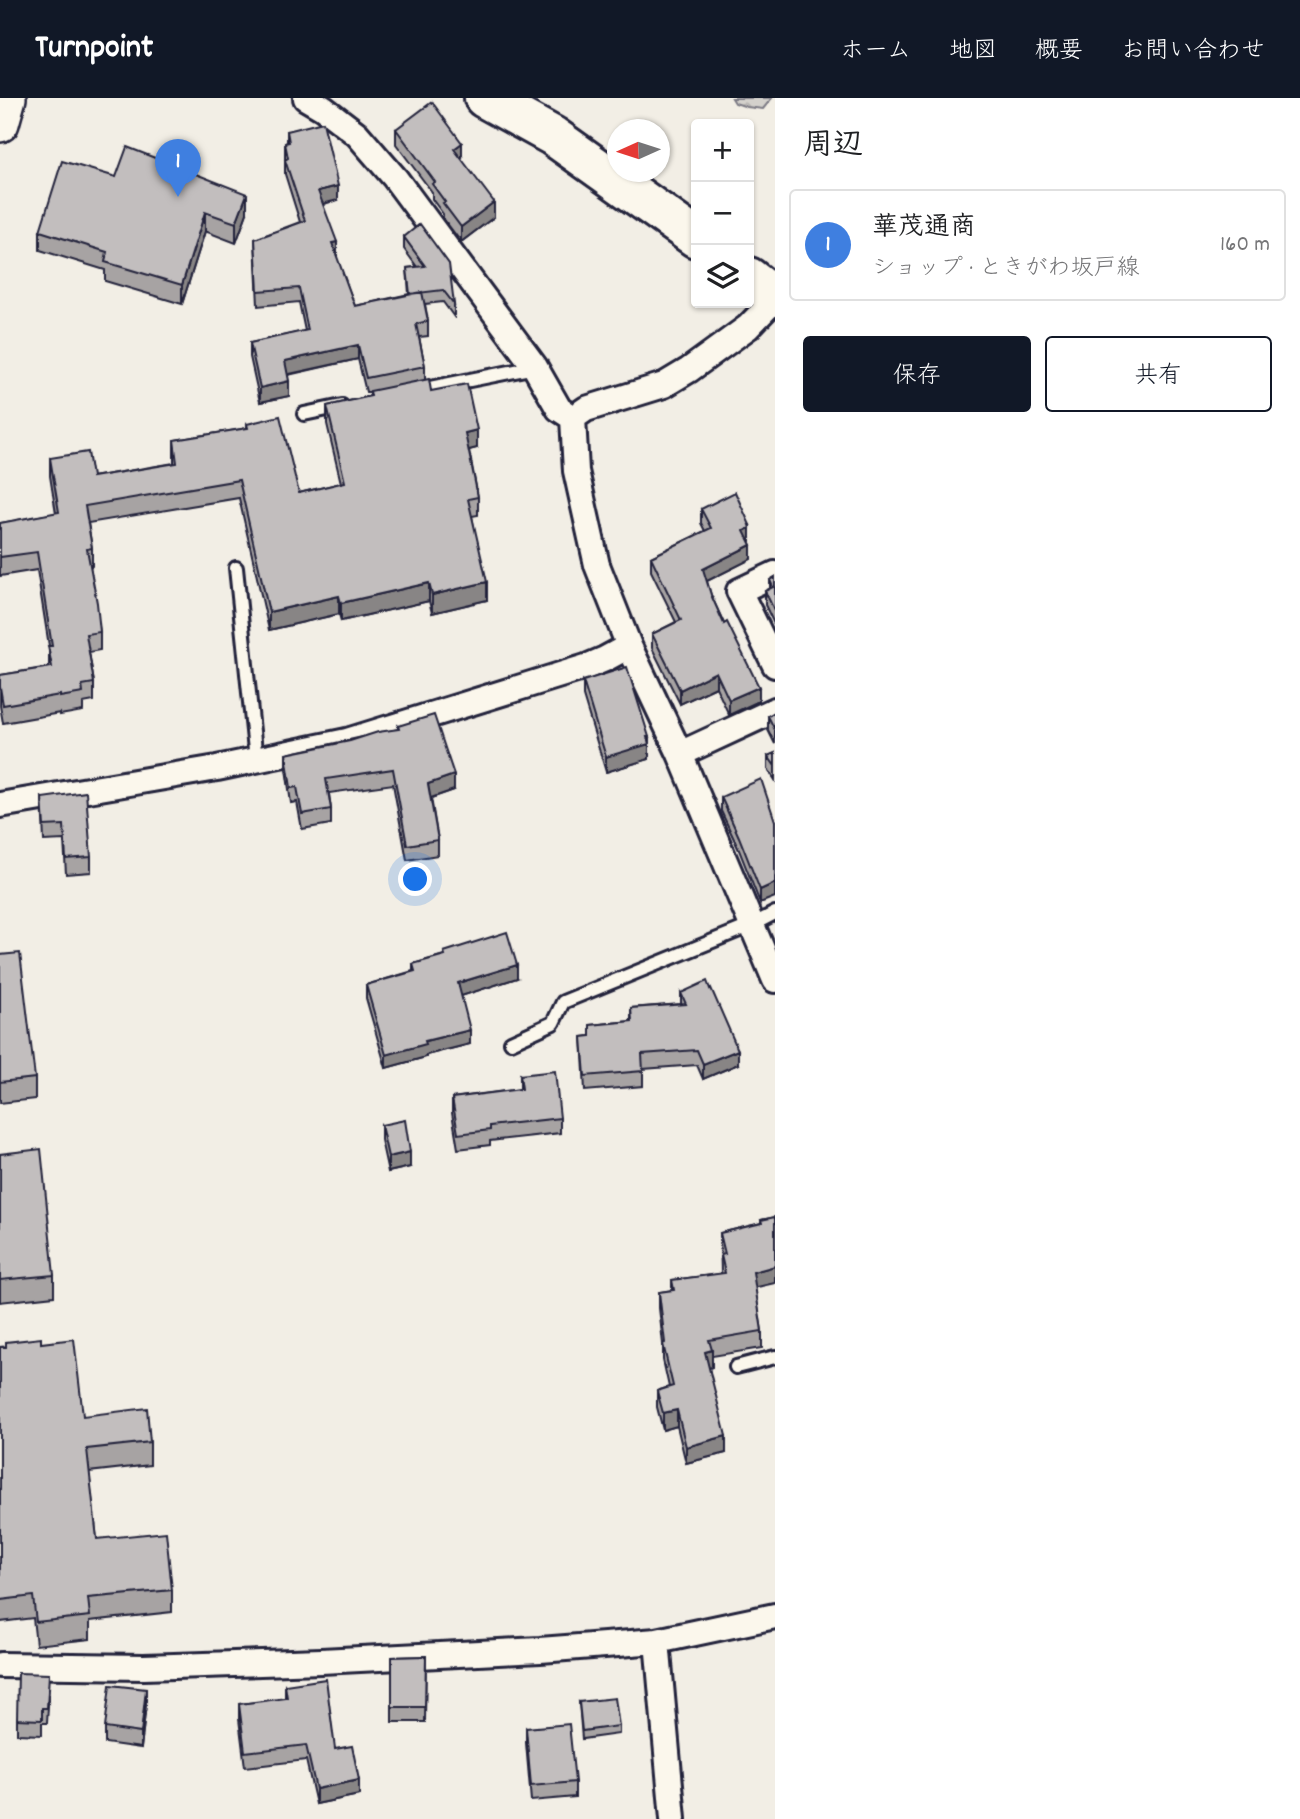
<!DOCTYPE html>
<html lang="ja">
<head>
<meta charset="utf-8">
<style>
  body { margin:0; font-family:Dekko,"Klee One",sans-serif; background:#f2f2f2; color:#202124 }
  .controls { position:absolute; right:21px; top:21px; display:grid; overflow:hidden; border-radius:7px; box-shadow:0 2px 5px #0004 }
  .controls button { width:63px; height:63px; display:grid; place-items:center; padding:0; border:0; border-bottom:2px solid #e0e0e0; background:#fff; color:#202124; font:35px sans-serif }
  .compass { position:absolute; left:607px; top:21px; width:63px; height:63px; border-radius:50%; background:#fff; box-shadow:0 2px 5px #0004; rotate:267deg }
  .you { position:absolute; left:416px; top:782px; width:24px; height:24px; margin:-18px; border:5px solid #fff; border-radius:50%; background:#1a73e8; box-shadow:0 0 0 10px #1a73e833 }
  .badge { display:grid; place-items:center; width:46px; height:46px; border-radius:50%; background:#111827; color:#fff; font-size:23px; font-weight:700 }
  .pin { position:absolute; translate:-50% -58px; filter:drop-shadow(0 2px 4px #0008) }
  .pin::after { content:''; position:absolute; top:37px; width:24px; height:21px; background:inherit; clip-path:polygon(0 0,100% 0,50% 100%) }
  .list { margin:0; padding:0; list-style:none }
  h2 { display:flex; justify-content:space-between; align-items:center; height:91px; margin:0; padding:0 28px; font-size:30px }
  h2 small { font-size:23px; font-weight:400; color:#757577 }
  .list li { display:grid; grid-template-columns:46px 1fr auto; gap:21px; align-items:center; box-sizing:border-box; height:112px; margin:0 14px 14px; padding:0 14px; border:2px solid #e0e0e0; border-radius:7px }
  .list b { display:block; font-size:26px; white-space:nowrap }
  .list p { margin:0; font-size:23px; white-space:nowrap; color:#757577 }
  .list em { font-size:23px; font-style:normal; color:#757577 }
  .actions { display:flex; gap:14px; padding:21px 28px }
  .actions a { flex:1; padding:16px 0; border:2px solid #111827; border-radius:7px; text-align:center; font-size:24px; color:#111827 }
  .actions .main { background:#111827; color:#fff }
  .icon { flex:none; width:38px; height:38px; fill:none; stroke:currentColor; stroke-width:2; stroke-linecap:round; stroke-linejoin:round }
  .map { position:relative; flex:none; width:775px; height:1721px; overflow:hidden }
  header { display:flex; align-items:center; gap:42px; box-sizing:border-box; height:98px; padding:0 35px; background:#111827; color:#fff }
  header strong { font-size:33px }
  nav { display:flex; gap:38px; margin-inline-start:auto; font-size:24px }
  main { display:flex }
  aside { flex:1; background:#fff }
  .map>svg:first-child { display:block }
  .forest { fill:url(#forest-crowns); stroke:#7b7a84; stroke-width:2 }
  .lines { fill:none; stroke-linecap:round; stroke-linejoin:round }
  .service-casing { stroke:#22223b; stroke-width:18 }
  .minor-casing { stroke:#22223b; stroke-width:30 }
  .secondary-casing { stroke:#22223b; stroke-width:42 }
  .primary-casing { stroke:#22223b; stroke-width:44 }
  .service { stroke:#fbf7ec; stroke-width:12 }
  .minor { stroke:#fbf7ec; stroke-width:24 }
  .secondary { stroke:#fbf7ec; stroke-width:37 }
  .primary { stroke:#fbf7ec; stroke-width:38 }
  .wall { fill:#a7a3a3; stroke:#22223b; stroke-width:2 }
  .shaded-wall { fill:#888585; stroke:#22223b; stroke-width:2 }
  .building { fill:#c2bebe; stroke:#22223b; stroke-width:2 }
</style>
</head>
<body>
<header>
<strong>Turnpoint</strong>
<nav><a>ホーム</a><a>地図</a><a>概要</a><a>お問い合わせ</a></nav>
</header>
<main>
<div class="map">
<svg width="775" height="1721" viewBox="0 0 775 1721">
  <defs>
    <pattern id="forest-crowns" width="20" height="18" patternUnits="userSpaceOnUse" patternTransform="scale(1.75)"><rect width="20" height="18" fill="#d4d1cc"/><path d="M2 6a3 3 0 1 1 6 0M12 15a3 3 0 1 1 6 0" fill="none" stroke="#b6b3b0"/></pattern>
  </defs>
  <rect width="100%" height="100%" fill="#f2eee5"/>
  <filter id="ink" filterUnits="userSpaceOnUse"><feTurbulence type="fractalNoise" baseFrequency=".0143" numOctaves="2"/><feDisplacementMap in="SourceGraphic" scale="14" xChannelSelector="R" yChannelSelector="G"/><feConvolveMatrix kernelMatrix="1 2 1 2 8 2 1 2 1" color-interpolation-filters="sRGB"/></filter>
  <g filter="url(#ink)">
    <path class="forest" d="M732 0H772L763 11 747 9 735 5Z"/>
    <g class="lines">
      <g class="service-casing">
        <path id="service" d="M415 293 535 269
          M304 316 342 308
          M236 470 256 662
          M511 944 553 925 563 904 752 827 775 815
          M736 1269 775 1259"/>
      </g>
      <g class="minor-casing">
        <path id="minor" d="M306 0 323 10 357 36 395 80 535 269 559 311 573 320
          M573 320 576 373 597 467 629 548 680 656 775 882
          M573 320 586 311 664 287 689 272 748 229 775 201
          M775 476 739 493 775 567
          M680 656 775 612
          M0 707 217 670 347 643 586 569 605 561 629 548
          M657 1543 673 1721
          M0 1567 144 1569 321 1563 540 1552 657 1543 775 1518"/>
      </g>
      <g class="secondary-casing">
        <path id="secondary" d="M0 25 7 0"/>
      </g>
      <g class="primary-casing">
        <path id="primary" d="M484 0 553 38 696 140
          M749 179 775 199"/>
      </g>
      <use href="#service" class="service"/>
      <use href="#minor" class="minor"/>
      <use href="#secondary" class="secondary"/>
      <use href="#primary" class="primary"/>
    </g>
    <path class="wall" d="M396 31 462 59 461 60 494 119 461 144 443 120V116L432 101V94L396 46Z
      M287 33 338 102 323 106 336 158 355 208 409 196 407 170 417 169 404 151V139L454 206V219L443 204 425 206 428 223V238L419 239 425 268V282L431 293 477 350 469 352 478 399V417L472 418 487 502 432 515 429 503 341 523 339 516 269 532 239 400 88 425 92 450V468L90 469 100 534V552L89 554 94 585V603L83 605V613L60 617V615L3 625 0 608V577L49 569V548L37 472 0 478V425L56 415 50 378V360L92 379 174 365V342L247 330V326L299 395 341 385 327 326V308L370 298V294H366L358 261 288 277 289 298 260 304 250 259V245L305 233 299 204 258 208 255 141 300 124 285 76V45L287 44Z
      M116 79 247 115 236 145 205 133 182 206 105 183V172L40 152V133Z
      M701 411 750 441 749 444 751 461 707 483 711 497 759 603 729 617 716 589 680 606 652 550V536L676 524 651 473V459L705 433 701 425Z
      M775 479V528L765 507V493L770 491V482Z
      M583 583 649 654V661L606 674 583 598Z
      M775 614V646L768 632V618Z
      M398 628 454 692 431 700 438 742V757L407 762 393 686 329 695 331 711V726L302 731 297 704 291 705 286 671V656L398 631Z
      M775 655V682L768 671V658Z
      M721 699 775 723 760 805 739 752 721 713Z
      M42 700 91 759V774L66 776 64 742 44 743Z
      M444 854 517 880 461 898 470 946 426 957V959L386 970 366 900V887L413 873V866L444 857Z
      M0 857 35 980V1001L0 1005Z
      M681 895 738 966 703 981 697 967 643 971V988L585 993 582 939 590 938V927L631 923V910L681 906Z
      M520 977 560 1020V1035L490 1043V1047L458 1051 452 1015V1000L520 991Z
      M381 1027 410 1069 388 1074 381 1042Z
      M0 1056 54 1177V1198L0 1204Z
      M775 1119 755 1190 762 1233V1250L712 1258V1269L709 1270 726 1355 686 1365 677 1328 663 1332 657 1309V1293L669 1289 663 1262V1246L659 1210V1194L672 1192V1182L721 1176 720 1135 761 1125V1122Z
      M41 1245 83 1318 150 1344V1367L89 1374 97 1441 172 1492V1514L90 1523V1541L36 1547 33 1520 0 1524V1249Z
      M426 1558 425 1624H392V1559Z
      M285 1587 335 1651 359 1697 316 1706 306 1662 245 1669 239 1621V1606L285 1601Z
      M49 1591 47 1625H42V1637L17 1636V1621Z
      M579 1604 619 1628V1636L582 1641Z
      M146 1606 141 1650 105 1645V1630Z
      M526 1630 575 1684V1699L531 1703 526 1645Z"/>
    <path class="shaded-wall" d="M462 45V59L454 66V51Z
      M338 88V102L318 107V93Z
      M247 96V115L236 145V125Z
      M494 104V119L461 144V129Z
      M205 114V133L182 206V187Z
      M337 144V158L332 160V145Z
      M358 247V261L285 277V263Z
      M289 283V298L260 304V290Z
      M477 332V350L465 353V335Z
      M749 427H750V444L744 447V433Z
      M751 447V461L703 485V471Z
      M487 484V502L432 515V497Z
      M429 485V503L341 523V505Z
      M339 498V516L269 532V514Z
      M716 574V589L680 606V592Z
      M759 589V603L729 617V602Z
      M647 639H649V661L606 674V659Z
      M454 677V692L428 701V686Z
      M775 785V799L760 805V792Z
      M517 867V880L458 899V885Z
      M470 932V946L426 957V959L386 970V957L425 943Z
      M738 952V966L703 981V966Z
      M410 1054V1069L388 1074V1059Z
      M775 1168V1185L753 1190V1174Z
      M712 1252V1269L705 1271V1254Z
      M677 1312V1328L663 1332V1315Z
      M726 1338V1355L686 1365V1349Z
      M146 1591V1606L141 1650V1635Z
      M359 1682V1697L316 1706V1691Z"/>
    <path class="building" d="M432 4 462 45 454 51 494 104 461 129 443 105 445 104 432 86 435 84 396 31Z
      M323 24 338 88 318 93 337 144 332 145 355 208 422 194 428 223 416 226 425 268 366 280 358 247 285 263 289 283 260 290 250 245 308 232 299 190 258 193 255 141 305 123 285 62 288 60 285 45 289 44 287 33Z
      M127 49 247 96 236 125 205 114 182 187 105 164 107 154 40 133 62 63 116 79Z
      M420 126 449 166 454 206 443 192 410 196 407 170 425 168 404 139Z
      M429 281 431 293 467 286 477 332 465 335 478 399 468 401 487 484 432 497 429 485 341 505 339 498 269 514 239 382 85 408 92 450 87 451 97 505 100 534 86 536 94 585 82 587 83 595 60 599V597L3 607 0 589V577L52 569 48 548H52L37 454 0 459V425L59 414 50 360 88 354 92 379 177 365 174 342 248 330 247 326 280 318 299 395 345 384 327 308 371 298 370 293Z
      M735 394 750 427H749L750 430 744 433 751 447 703 471 711 497 724 526 727 524 759 589 729 602 716 574 680 592 652 536 681 522 651 459 711 430 701 411Z
      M775 479V514L765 493 773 489 770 482Z
      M627 569 649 639H647L649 646 606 659 583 583Z
      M775 614V632L768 618Z
      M434 617 454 677 428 686 438 742 407 747 393 671 326 681 331 711 302 716 297 689 291 690 286 656 350 643 378 634 399 631 398 628Z
      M775 655V668L768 658Z
      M761 681 775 723V785L760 792 739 739 721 699Z
      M86 694 91 759 66 761 64 727 44 728 42 700Z
      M507 834 517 867 458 885 470 932 425 943 426 946 386 957 366 887 415 873 413 866 445 857 444 854Z
      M20 855 35 980 0 984V857Z
      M707 883 710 891 711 890 738 952 703 966 697 952 642 956 643 973 585 978 582 939 590 938V927L632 923 631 910 686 906 681 895Z
      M555 973 560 1020 490 1028V1032L458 1036 452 1000 522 991 520 977Z
      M405 1022 410 1054 388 1059 381 1027Z
      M41 1051 54 1177 0 1182V1056Z
      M775 1119V1168L753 1174 762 1233 709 1242 712 1252 705 1254 726 1338 686 1349 677 1312 663 1315 657 1293 673 1288 663 1246 665 1245 659 1194 674 1192 672 1182 725 1175 721 1157 725 1156 720 1135 762 1125 761 1122Z
      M41 1240V1245L74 1241 83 1318 147 1310 150 1344 87 1351 97 1441 166 1434 172 1492 88 1500 90 1518 36 1524 33 1498 0 1502V1249H6V1244Z
      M426 1558 425 1609H392V1559Z
      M18 1575 49 1576 47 1610H42V1622L17 1621Z
      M326 1581 335 1651 352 1648 359 1682 316 1691 306 1647 245 1654 239 1606 287 1600 285 1587Z
      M110 1587 146 1591 141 1635 105 1630Z
      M615 1600 619 1628 582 1633 579 1604Z
      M569 1626 575 1684 531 1688 526 1630Z"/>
  </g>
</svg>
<div class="controls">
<button>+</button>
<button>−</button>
<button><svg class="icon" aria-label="layers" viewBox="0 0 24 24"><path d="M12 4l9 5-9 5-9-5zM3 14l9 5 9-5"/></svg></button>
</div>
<svg class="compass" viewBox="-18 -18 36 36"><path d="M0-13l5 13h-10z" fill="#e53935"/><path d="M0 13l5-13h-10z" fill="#757577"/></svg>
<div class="you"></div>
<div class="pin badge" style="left:178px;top:99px;background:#3f7fe0">1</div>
</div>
<aside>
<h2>周辺<small></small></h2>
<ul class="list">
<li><span class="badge" style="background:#3f7fe0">1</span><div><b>華茂通商</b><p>ショップ · ときがわ坂戸線</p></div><em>160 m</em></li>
</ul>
<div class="actions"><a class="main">保存</a><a>共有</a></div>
</aside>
</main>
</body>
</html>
